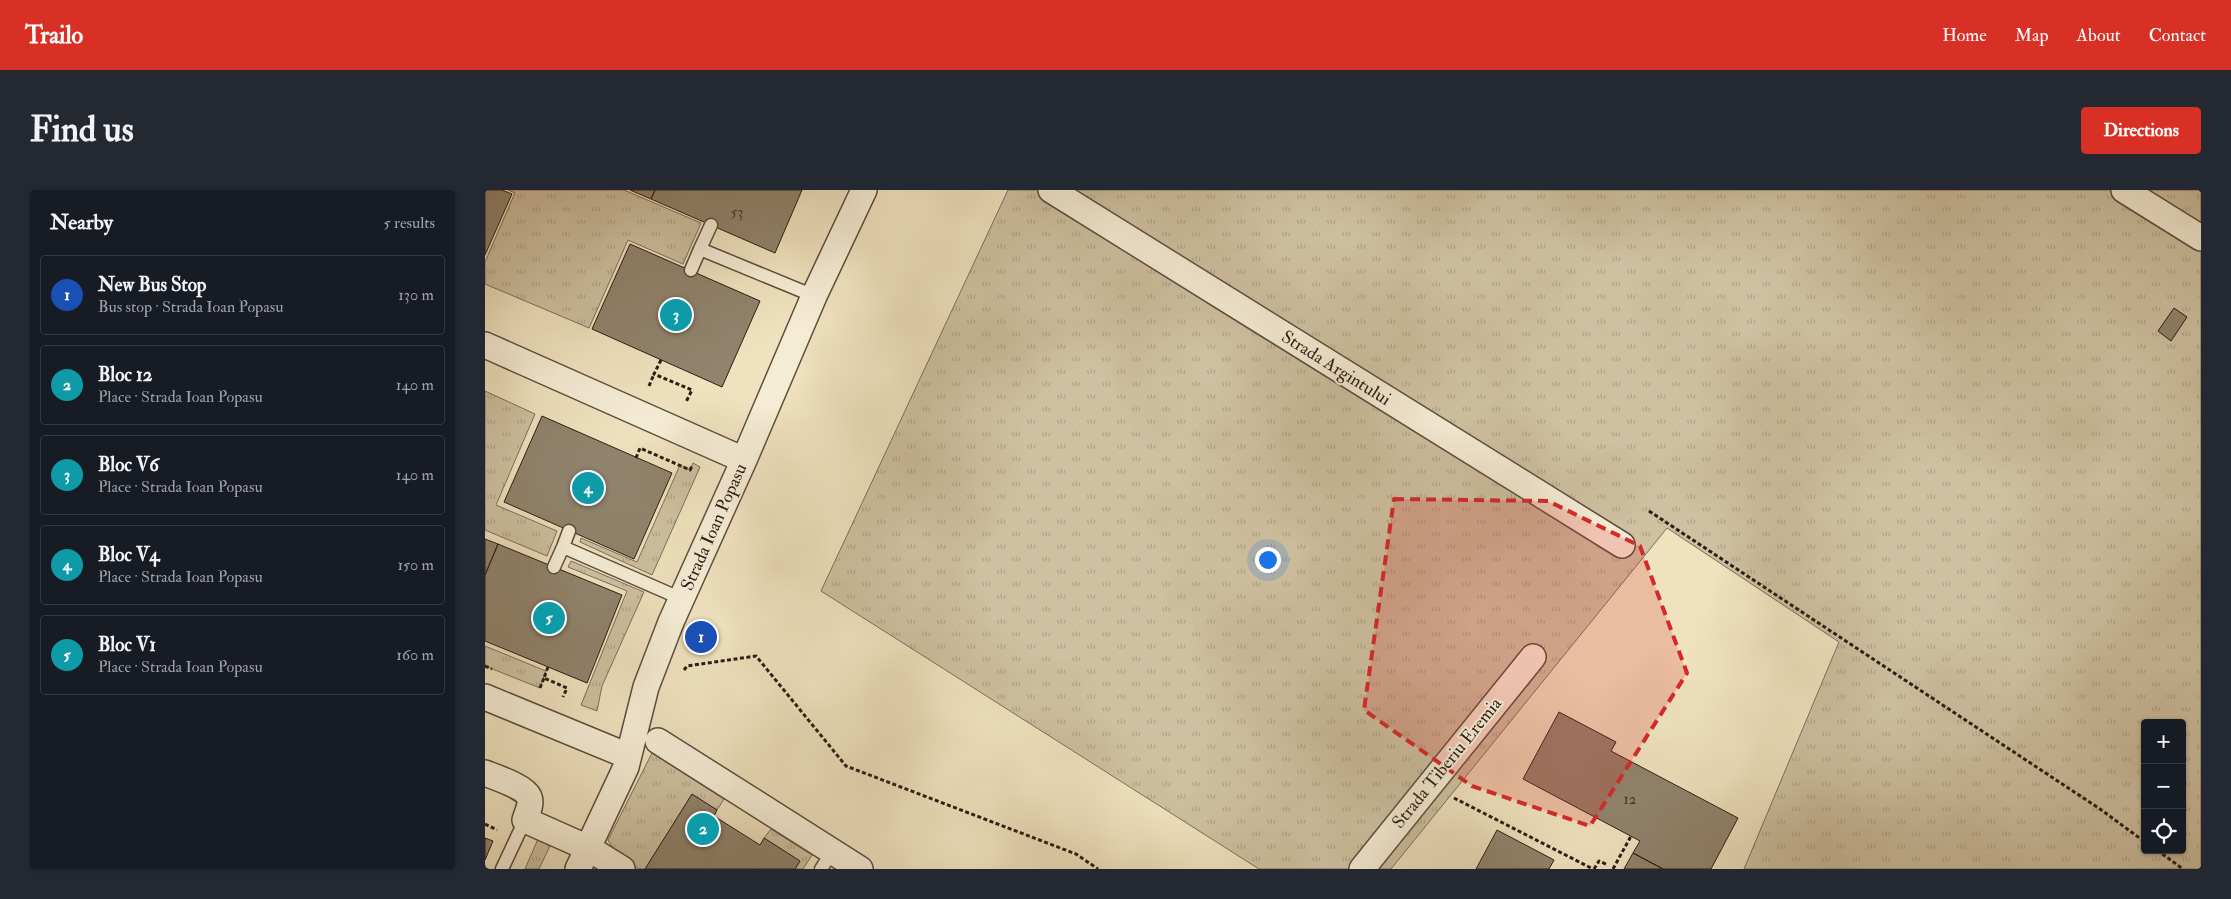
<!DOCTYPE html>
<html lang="en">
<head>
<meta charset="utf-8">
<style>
  body { margin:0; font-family:"IM FELL Double Pica",serif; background:#242831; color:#f1f3f6 }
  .controls { position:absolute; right:15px; bottom:15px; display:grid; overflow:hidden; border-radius:5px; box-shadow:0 1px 4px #0004 }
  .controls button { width:45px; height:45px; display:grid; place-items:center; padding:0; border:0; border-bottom:1px solid #363941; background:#171b24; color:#f1f3f6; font:25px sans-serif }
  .you { position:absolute; left:782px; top:369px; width:18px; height:18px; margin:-12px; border:4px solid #fff; border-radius:50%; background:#1a73e8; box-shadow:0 0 0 8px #1a73e833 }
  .badge { display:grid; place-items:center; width:32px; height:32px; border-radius:50%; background:#d93025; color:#fff; font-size:16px; font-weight:700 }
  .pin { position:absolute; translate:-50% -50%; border:2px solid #fff; box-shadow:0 1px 5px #0006 }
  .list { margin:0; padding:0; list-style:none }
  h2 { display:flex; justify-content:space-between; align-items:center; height:65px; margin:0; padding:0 20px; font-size:21px }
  h2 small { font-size:16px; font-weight:400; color:#9ea1a6 }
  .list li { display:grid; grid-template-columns:32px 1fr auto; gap:15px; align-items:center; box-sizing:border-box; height:80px; margin:0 10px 10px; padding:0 10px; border:1px solid #363941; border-radius:5px }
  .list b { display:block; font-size:19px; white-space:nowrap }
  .list p { margin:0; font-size:16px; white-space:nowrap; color:#9ea1a6 }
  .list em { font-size:16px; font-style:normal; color:#9ea1a6 }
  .icon { flex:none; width:28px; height:28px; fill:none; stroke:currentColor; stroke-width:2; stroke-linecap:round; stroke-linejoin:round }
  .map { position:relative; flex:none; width:1716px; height:679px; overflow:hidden; border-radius:5px }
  header { display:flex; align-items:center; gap:30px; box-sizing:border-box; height:70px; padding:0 25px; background:#d93025; color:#fff }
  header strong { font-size:24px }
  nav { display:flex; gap:28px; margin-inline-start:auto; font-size:18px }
  .intro { display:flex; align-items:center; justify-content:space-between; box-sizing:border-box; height:120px; padding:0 30px }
  h1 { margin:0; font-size:35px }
  .button { padding:12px 22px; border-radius:5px; background:#d93025; color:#fff; font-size:18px; font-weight:700 }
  main { display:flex; gap:30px; padding:0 30px }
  aside { flex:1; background:#171b24; border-radius:5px; box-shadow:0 1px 4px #0004 }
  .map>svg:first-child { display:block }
  .grass { fill:url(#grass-tufts); stroke:#7c6e5b; fill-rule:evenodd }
  .building { fill:#91836d; stroke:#2b1c15 }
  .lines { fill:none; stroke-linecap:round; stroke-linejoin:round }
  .service-casing { stroke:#5c4e3f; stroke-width:15 }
  .minor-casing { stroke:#5c4e3f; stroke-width:28 }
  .path { stroke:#2b1c15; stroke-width:3; stroke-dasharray:4 2.5; stroke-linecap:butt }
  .service { stroke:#f5ecd5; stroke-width:12 }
  .minor { stroke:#f5ecd5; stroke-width:25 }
  .marked { fill:#d62828; fill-opacity:0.2; stroke:#d62828; stroke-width:4; stroke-dasharray:10 6; stroke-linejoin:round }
  .labels { text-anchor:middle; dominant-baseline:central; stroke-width:4; stroke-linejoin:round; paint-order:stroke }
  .number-label { font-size:15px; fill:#44362b }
  .street-label { font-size:18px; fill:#2b1c15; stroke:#f5ecd5 }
</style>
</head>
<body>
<header>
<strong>Trailo</strong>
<nav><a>Home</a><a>Map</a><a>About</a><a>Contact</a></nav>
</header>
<div class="intro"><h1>Find us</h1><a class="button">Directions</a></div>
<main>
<aside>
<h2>Nearby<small>5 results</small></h2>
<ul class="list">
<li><span class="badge" style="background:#1a4fb4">1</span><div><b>New Bus Stop</b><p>Bus stop · Strada Ioan Popasu</p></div><em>130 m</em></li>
<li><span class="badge" style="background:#0f9aa8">2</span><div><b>Bloc 12</b><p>Place · Strada Ioan Popasu</p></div><em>140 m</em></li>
<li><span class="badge" style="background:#0f9aa8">3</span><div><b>Bloc V6</b><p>Place · Strada Ioan Popasu</p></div><em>140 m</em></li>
<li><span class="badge" style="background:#0f9aa8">4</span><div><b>Bloc V4</b><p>Place · Strada Ioan Popasu</p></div><em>150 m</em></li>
<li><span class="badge" style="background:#0f9aa8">5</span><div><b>Bloc V1</b><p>Place · Strada Ioan Popasu</p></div><em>160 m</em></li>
</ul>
</aside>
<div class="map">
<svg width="1716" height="679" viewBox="0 0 1716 679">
  <defs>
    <pattern id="grass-tufts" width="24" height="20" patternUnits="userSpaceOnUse" patternTransform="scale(1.25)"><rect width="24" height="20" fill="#cec0a1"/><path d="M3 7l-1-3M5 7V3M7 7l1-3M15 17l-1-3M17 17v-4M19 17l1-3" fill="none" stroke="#b1a48a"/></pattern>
  </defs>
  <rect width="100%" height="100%" fill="#efe2be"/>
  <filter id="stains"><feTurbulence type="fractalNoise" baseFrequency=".004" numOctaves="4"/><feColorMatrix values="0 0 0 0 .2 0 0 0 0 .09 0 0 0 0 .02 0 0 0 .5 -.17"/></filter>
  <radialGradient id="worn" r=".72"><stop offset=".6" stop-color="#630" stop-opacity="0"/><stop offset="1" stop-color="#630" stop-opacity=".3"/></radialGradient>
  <path class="grass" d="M23 0H139L216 33 198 74 143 50 104 138 0 94V72L30 3Z
    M523 0H1716V679H1259L1354 452 1182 338 906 679H774L336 401ZM1660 533H1697V660H1660Z
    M0 201 50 224 11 315 72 341 62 366 0 340Z
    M208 273 215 277 167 385 95 352 96 348 152 372 195 275 205 280Z
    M86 371 159 402 117 496 112 521 96 515 142 401 83 377Z
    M0 456 61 481 55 498 0 476Z
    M167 563 239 609 232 620 207 605 160 679C142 679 131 665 123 650Z
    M286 639 327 665 318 679H310L315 671 279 648Z
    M56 642 71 643 54 679H40Z"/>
  <path class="building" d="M0 0H17L27 4 0 65Z
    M145 0H170L166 9Z
    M170 0H317L290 63 166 9Z
    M145 54 275 111 237 197 107 139Z
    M1689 118 1702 127 1686 151 1673 141Z
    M57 226 187 283 149 369 19 312Z
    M0 349 13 354 0 385Z
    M13 354 137 405 102 493 0 451V385Z
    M1074 522 1131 552 1126 561 1253 628 1226 679H1178L1148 663 1155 651 1038 589Z
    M207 604 232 620 229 626 275 655 279 648 315 671 310 679H160Z
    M1012 640 1069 670 1064 679H991Z
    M0 648 8 651 0 670Z
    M1148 663 1178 679H1139Z"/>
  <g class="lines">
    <g class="service-casing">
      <path id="service" d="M226 35 215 59 329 106
        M206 80 215 59
        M84 341 78 357 197 409
        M69 377 78 357
        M17 679 40 630
        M336 679 347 662"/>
    </g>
    <g class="minor-casing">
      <path id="minor" d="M566 0 1137 355
        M1639 0 1716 48
        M0 155 259 270
        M0 507 143 566
        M173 551 375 679
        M0 583C10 587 40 597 44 607 47 614 42 623 40 630L103 658 137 679
        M93 679 141 577 161 497 186 432 259 270 329 106 379 0
        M877 679 1048 467"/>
    </g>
    <path class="path" d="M176 170 169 184 207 200 201 212
      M164 196 169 184
      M151 268 155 258 205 280 207 276
      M1164 321 1615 619 1660 652
      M0 476 7 479
      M63 477 59 488 82 498 78 507
      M199 480 202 476 271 466 361 576 591 664 613 679
      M55 498 59 488
      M969 608 1108 679
      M0 634 12 640
      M1672 660 1698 679
      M1109 679 1114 671 1123 675
      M1128 679 1146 646"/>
    <use href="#service" class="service"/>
    <use href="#minor" class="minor"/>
  </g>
  <path class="marked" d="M909 309 1063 311 1155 356 1202 483 1105 636 987 596 879 520Z"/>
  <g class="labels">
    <g class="number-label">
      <text x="252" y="22">53</text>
      <text x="1145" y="609">12</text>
    </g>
    <g class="street-label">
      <text transform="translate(851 178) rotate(32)">Strada Argintului</text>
      <text transform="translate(229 337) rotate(-66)">Strada Ioan Popasu</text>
      <text transform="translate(962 573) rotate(-51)">Strada Tiberiu Eremia</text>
    </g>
  </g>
  <rect width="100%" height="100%" filter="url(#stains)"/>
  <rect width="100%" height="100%" fill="url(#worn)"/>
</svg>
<div class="controls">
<button>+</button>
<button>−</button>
<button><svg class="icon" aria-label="locate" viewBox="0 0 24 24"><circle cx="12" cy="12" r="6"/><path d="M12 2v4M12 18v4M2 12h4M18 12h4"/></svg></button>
</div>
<div class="you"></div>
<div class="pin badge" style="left:216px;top:447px;background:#1a4fb4">1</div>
<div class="pin badge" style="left:218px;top:639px;background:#0f9aa8">2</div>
<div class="pin badge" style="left:191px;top:125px;background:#0f9aa8">3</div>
<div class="pin badge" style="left:103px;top:298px;background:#0f9aa8">4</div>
<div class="pin badge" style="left:64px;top:428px;background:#0f9aa8">5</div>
</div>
</main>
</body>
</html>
